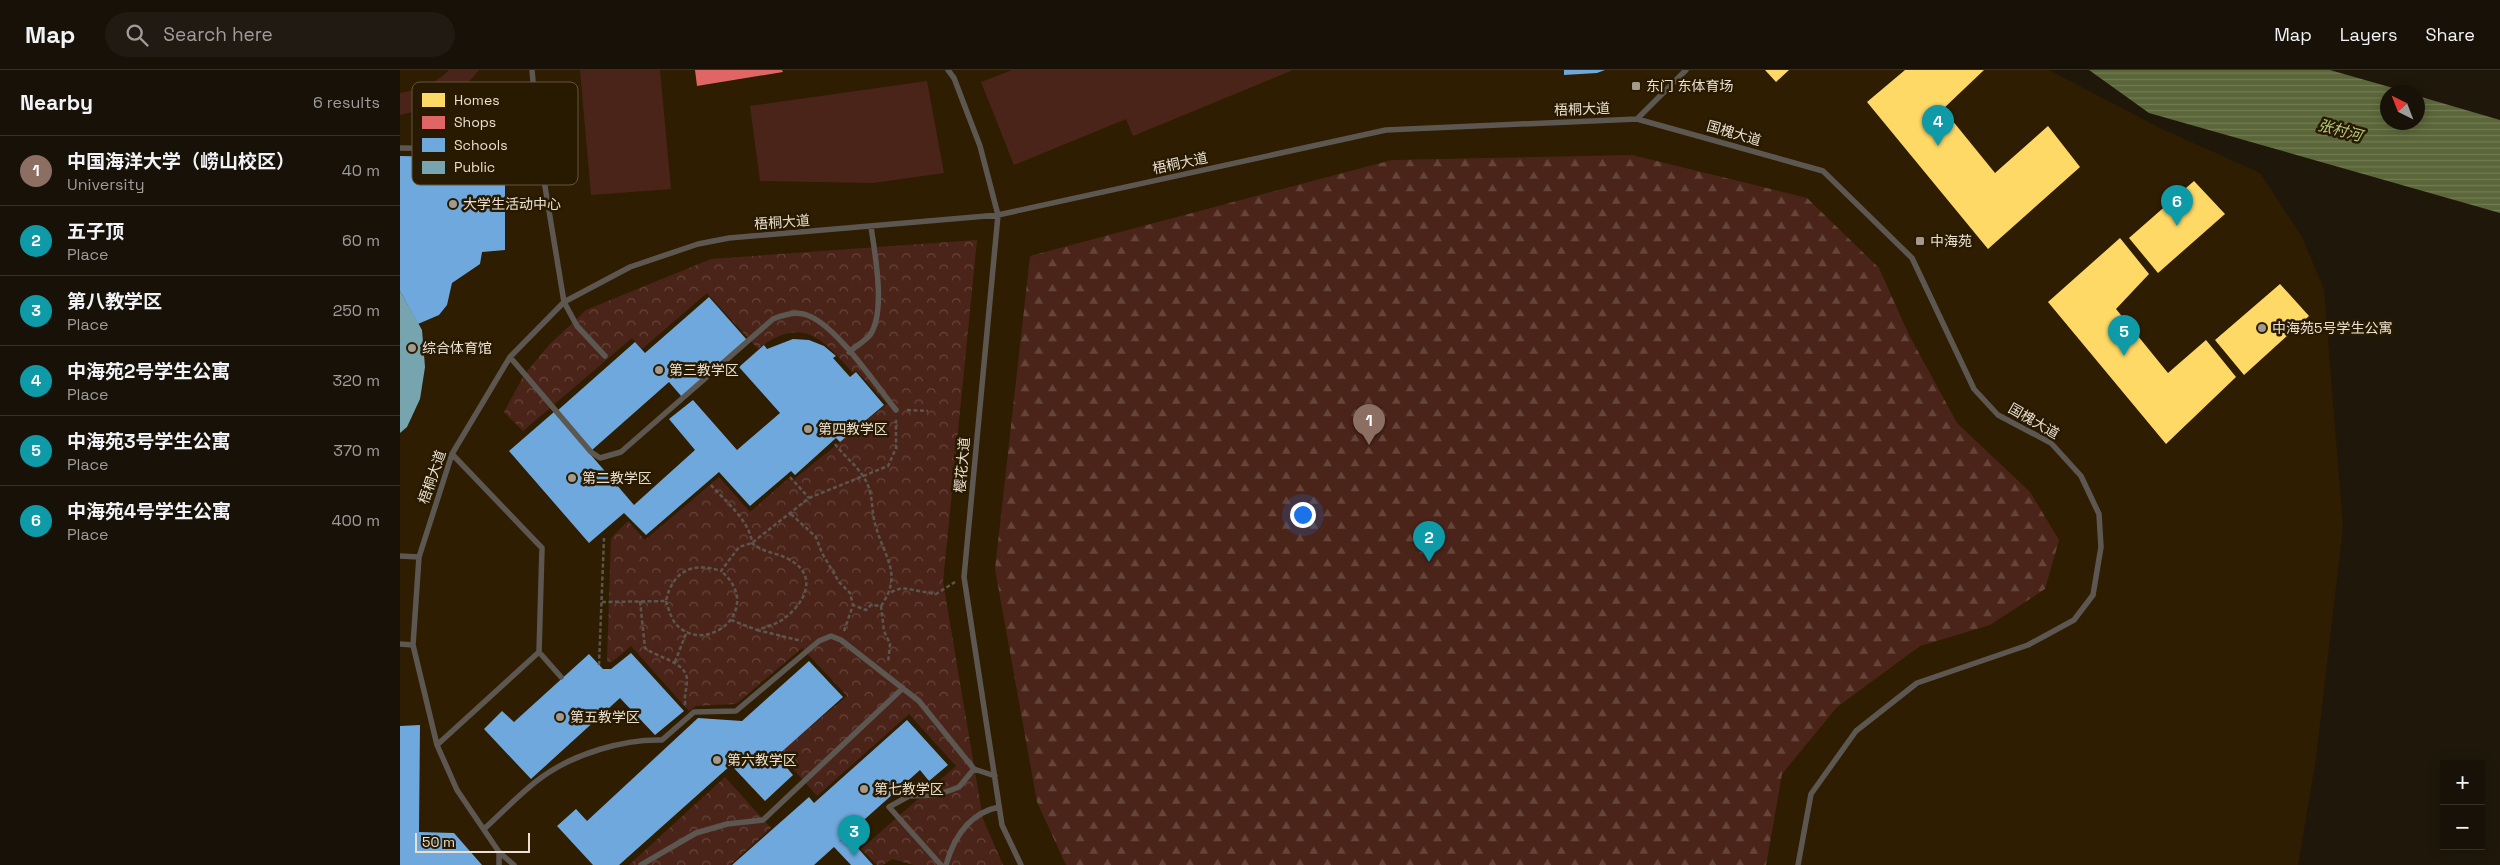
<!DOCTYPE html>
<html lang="en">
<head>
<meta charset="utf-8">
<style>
  body { margin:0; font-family:"Space Grotesk","Noto Sans SC",sans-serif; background:#201a12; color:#f1f3f6 }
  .controls { position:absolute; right:15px; bottom:15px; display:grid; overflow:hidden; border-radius:0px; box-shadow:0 2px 12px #0003 }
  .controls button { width:45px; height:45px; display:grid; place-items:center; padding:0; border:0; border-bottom:1px solid #363129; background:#171108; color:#f1f3f6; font:25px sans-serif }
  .compass { position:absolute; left:1980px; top:15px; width:45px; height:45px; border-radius:50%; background:#171108; box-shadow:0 2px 12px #0003; rotate:318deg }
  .scale { position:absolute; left:15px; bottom:12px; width:115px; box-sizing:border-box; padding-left:5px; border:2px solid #eae0d1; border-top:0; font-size:14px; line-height:18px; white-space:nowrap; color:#eae0d1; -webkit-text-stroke:4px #281a01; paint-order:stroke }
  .you { position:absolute; left:902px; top:444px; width:18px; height:18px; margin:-12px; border:4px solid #fff; border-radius:50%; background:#1a73e8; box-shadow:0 0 0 8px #1a73e833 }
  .badge { display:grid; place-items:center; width:32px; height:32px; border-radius:50%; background:#0f766e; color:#fff; font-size:16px; font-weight:700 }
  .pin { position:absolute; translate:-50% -41px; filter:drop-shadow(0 1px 2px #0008) }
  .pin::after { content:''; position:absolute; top:26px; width:18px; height:15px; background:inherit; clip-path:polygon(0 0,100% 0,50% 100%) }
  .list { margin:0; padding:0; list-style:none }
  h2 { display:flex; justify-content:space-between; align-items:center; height:65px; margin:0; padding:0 20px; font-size:21px }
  h2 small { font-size:16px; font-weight:400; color:#9e9d9c }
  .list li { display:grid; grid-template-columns:32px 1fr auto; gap:15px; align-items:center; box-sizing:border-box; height:70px; padding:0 20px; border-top:1px solid #363129 }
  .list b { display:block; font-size:19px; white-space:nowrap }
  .list p { margin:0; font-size:16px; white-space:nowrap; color:#9e9d9c }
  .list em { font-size:16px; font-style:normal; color:#9e9d9c }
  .icon { flex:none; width:28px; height:28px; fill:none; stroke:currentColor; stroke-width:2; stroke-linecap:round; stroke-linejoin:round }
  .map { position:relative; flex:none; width:2100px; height:795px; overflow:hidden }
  header { display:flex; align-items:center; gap:30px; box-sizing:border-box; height:70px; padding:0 25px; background:#171108; border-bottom:1px solid #363129 }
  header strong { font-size:24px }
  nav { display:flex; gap:28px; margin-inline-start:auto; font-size:18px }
  .search { width:350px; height:45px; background:#201a12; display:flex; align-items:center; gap:12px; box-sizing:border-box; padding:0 18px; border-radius:28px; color:#9e9d9c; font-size:19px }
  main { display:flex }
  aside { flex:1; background:#171108 }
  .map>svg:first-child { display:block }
  .built { fill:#2f1d01 }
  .forest { fill:url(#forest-firs) }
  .park { fill:url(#park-crowns) }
  .pitch { fill:#4b2419 }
  .water { fill:url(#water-rules) }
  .homes { fill:#ffd966 }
  .shops { fill:#e06666 }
  .schools { fill:#6fa8dc }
  .public { fill:#76a5af }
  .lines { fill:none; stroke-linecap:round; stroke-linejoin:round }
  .path { stroke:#5c564e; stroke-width:2.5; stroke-dasharray:4 2.5; stroke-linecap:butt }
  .lane { stroke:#5d5751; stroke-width:5.5 }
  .poi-dot { fill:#a39a8b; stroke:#281a01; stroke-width:2 }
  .labels { text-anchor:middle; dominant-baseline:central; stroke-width:5; stroke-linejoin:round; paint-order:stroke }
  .poi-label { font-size:14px; fill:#eae0d1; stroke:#281a01; text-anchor:start }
  .street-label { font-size:14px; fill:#eae0d1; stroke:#281a01 }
  .water-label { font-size:15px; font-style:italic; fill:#b5ca7f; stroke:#281a01 }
  .key { fill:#281a01; stroke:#62553f; stroke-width:1 }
  .key-label { font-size:14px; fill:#eae0d1 }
</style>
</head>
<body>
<header>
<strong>Map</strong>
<div class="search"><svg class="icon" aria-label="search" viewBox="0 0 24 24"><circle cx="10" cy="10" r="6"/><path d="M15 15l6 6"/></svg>Search here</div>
<nav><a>Map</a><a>Layers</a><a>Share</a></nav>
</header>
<main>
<aside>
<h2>Nearby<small>6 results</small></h2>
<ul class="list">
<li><span class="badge" style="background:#8d6e63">1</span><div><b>中国海洋大学（崂山校区）</b><p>University</p></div><em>40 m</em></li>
<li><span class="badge" style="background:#0f9aa8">2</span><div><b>五子顶</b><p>Place</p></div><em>60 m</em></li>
<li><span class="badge" style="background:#0f9aa8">3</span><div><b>第八教学区</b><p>Place</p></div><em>250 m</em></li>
<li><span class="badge" style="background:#0f9aa8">4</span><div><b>中海苑2号学生公寓</b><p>Place</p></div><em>320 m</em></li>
<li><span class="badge" style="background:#0f9aa8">5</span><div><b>中海苑3号学生公寓</b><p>Place</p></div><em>370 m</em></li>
<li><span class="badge" style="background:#0f9aa8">6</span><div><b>中海苑4号学生公寓</b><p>Place</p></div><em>400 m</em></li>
</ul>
</aside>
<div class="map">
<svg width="2100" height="795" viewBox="0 0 2100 795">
  <defs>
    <pattern id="forest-firs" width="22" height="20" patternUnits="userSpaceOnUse" patternTransform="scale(1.25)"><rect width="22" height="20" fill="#4b2419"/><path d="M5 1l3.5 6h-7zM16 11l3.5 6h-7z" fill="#654439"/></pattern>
    <pattern id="park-crowns" width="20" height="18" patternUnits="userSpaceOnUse" patternTransform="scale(1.25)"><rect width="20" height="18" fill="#4b2419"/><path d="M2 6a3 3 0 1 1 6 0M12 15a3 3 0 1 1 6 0" fill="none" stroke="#654439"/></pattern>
    <pattern id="water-rules" width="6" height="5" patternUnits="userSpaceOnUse" patternTransform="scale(1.25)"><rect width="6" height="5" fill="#5b6639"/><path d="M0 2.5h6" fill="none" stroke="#737c55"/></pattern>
  </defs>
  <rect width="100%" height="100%" fill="#1f170a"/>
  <path class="built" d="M0 0H1649L1760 58 1860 103 1902 167 1924 219 1943 457 1916 688 1898 795H0Z"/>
  <path class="forest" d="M1232 85 1407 128 1479 198 1509 265 1557 353 1630 422 1659 470 1645 519 1590 555 1520 576 1437 637 1382 704 1366 795H666L637 732 595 499 630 186 992 90Z"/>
  <path class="park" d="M577 170 543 512 583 749 603 795H514L492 789 483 795H477L461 779 556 696 509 644 417 726 379 683 447 626 402 578 336 634 296 636 289 641 231 576 212 592H207L211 468 228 451 245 470 319 407 350 442 390 407 393 410 487 334 456 300 453 303C422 268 402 245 358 279L307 223 242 279 232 268 123 361 104 342 124 305 148 276 186 240 311 189Z
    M325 707 371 758 330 795H229Z"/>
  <path class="pitch" d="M49 0H79C56 29 36 37 0 45V23C19 20 35 14 49 0Z
    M180 0H260L271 119 191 125Z
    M612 0H893L733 66 726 49 614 95 581 12Z
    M527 11 544 103 473 113 360 111 350 36Z"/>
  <path class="water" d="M1689 0H1930L2007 22H1988V52H2018V26L2100 50V143L1749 43Z"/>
  <path class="homes" d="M1365 0H1389L1376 12Z
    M1505 0H1584L1543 39 1595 103 1648 56 1680 97 1588 179 1467 32Z
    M1794 111 1825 144 1758 203 1729 168Z
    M1720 168 1749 204 1716 239 1768 303 1806 270 1836 307 1766 374 1648 232Z
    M1880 214 1909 246 1844 305 1815 270Z"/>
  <path class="shops" d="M295 0H382L383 2 297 16Z"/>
  <path class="schools" d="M1164 0H1205L1197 3 1164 5Z
    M0 86 105 88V180L82 182 80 194 52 213 47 235 39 245 18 254 0 221Z
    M309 227 347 270 282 327 269 312 192 380 157 341 235 272 245 283Z
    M393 269 409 270 424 276 436 286 433 288 450 307 456 302 484 335 440 372 436 368 395 405 391 401 350 436 319 402 246 465 224 443 189 473 109 381 154 342 234 435 295 380 269 349 293 330 337 380 380 343 339 297 364 275 367 279Z
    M231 583 284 641 255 665 220 628 131 709 84 659 102 641 114 652 189 584 203 599H211Z
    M409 591 443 627 377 686 393 705 365 731 331 695 219 795H193L157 756 176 739 187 751 298 648 342 651Z
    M507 650 548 695 529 711 520 700 438 773 447 766 473 795H451L434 777 414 795H332L409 727 414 733Z
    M20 655 19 762 54 763 82 795H0V656Z"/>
  <path class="public" d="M0 221 22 260 25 297 20 329 7 357 0 363Z"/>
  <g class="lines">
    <path class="path" d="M507 340 528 341
      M435 374C443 385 455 394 463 406 475 424 470 439 476 457 485 489 503 504 481 536
      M390 407 409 428
      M311 415C325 431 350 451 352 473 363 483 377 482 390 490 419 506 405 534 382 550 375 555 365 557 357 560L331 550
      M391 444 416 467 422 483 439 512 450 523 453 535
      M491 522 502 518 536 524 555 512
      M240 531 245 578C259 589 286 591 287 610 287 619 283 628 286 637
      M266 531C269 541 272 552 280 558 311 583 364 537 321 501
      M202 532 266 531C272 502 292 491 321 501L339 477 352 473 409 428 488 396 496 378V350
      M357 560 402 571
      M444 561 453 535 466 540 471 535 481 536 484 561 490 574 488 593
      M275 592 287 561
      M199 595 204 468"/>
    <path class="lane" d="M548 0 554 8 580 76 598 145 564 507 602 755 621 795
      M1237 49 1286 0
      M0 78 139 80 132 0
      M139 80 164 232 177 256 205 286
      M449 282C455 277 465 271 470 265 486 242 475 184 471 157
      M110 287 191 382 200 388 221 382 373 249C383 245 397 241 407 245 437 256 475 314 496 340
      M52 384 142 478 139 582
      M0 486 19 487
      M0 574 13 575
      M37 675 139 582 161 607
      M84 759C103 742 121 722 142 707 174 684 223 669 262 670L294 642 336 641 419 571 431 566 441 570 519 631 574 699 595 706
      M99 782V795
      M114 795 99 782 57 720 37 675 13 575 19 487 52 384 110 287 164 232 230 197 298 174 329 168 598 145 986 60 1237 49 1423 101 1512 188 1574 319 1598 345 1651 373 1681 406 1699 444 1701 477 1693 525 1674 550 1628 575 1517 613 1456 661 1411 724 1398 795
      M241 795 296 763 327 754 363 750 503 618
      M541 795 489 737 509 726 536 725 551 720 559 717 574 699
      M546 795C554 767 569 743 599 737"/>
  </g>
  <g class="poi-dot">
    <rect x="1231" y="11" width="10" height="10" rx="2.5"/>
    <circle cx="53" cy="134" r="5"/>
    <rect x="1515" y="166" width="10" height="10" rx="2.5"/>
    <circle cx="1862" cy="258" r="5"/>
    <circle cx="12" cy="278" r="5"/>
    <circle cx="259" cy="300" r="5"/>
    <circle cx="408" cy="359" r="5"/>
    <circle cx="172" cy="408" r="5"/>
    <circle cx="160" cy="647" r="5"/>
    <circle cx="317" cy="690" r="5"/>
    <circle cx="464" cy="719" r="5"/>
  </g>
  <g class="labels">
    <g class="poi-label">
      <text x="1246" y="16">东门 东体育场</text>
      <text x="63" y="134">大学生活动中心</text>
      <text x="1530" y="171">中海苑</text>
      <text x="1872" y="258">中海苑5号学生公寓</text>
      <text x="22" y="278">综合体育馆</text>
      <text x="269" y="300">第三教学区</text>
      <text x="418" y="359">第四教学区</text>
      <text x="182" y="408">第二教学区</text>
      <text x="170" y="647">第五教学区</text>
      <text x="327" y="690">第六教学区</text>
      <text x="474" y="719">第七教学区</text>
    </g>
    <g class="street-label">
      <text transform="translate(1182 39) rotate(-2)">梧桐大道</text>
      <text transform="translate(1334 63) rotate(16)">国槐大道</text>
      <text transform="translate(780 93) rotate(-12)">梧桐大道</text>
      <text transform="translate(382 152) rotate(-4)">梧桐大道</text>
      <text transform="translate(1634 351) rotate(30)">国槐大道</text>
      <text transform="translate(562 395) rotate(-85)">樱花大道</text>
      <text transform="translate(32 407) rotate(-71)">梧桐大道</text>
    </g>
    <g class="water-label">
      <text transform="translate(1940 60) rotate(15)">张村河</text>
    </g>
  </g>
  <rect x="12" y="12" width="166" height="103" rx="8" class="key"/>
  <rect x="22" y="23" width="23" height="14" fill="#ffd966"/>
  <rect x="22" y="46" width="23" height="13" fill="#e06666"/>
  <rect x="22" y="68" width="23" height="14" fill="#6fa8dc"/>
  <rect x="22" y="91" width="23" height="13" fill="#76a5af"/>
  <g class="key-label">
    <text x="54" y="35">Homes</text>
    <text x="54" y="57">Shops</text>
    <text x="54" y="80">Schools</text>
    <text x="54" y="102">Public</text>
  </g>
</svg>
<div class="controls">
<button>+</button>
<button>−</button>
</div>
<svg class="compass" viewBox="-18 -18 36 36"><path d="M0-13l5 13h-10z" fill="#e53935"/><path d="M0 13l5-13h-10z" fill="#9e9d9c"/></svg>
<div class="scale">50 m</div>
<div class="you"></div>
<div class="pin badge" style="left:969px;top:375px;background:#8d6e63">1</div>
<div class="pin badge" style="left:1029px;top:492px;background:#0f9aa8">2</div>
<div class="pin badge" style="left:454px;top:786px;background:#0f9aa8">3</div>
<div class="pin badge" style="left:1538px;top:76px;background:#0f9aa8">4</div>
<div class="pin badge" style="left:1724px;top:286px;background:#0f9aa8">5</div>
<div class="pin badge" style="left:1777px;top:156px;background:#0f9aa8">6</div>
</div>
</main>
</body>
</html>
